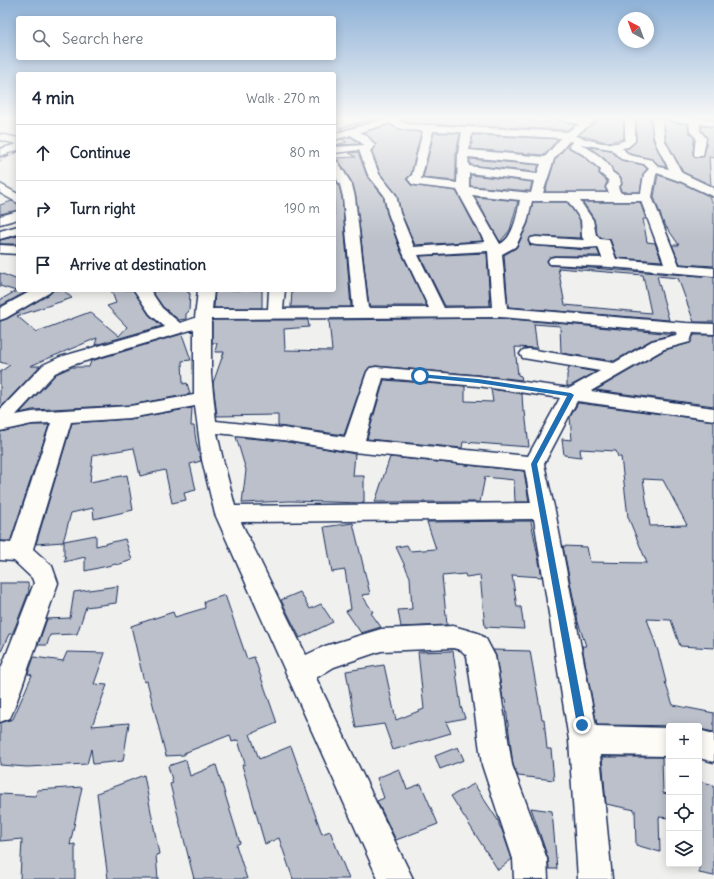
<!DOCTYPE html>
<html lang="en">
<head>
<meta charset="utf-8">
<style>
  body { margin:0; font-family:Delius,sans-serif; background:#f6f6f7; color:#1f2937 }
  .controls { position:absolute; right:12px; bottom:12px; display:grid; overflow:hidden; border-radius:4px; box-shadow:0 2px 10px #0003 }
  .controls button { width:36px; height:36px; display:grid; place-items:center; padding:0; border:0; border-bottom:1px solid #e0e1e3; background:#fff; color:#1f2937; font:20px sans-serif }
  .compass { position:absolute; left:618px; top:12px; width:36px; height:36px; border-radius:50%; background:#fff; box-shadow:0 2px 10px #0003; rotate:319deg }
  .stop { position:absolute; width:12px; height:12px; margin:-9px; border:3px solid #1f6fb2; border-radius:50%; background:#fff }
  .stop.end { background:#1f6fb2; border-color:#fff; box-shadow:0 1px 4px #0008 }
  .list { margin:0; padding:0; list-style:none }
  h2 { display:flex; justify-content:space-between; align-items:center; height:52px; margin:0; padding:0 16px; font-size:17px }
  h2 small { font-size:13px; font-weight:400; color:#747a83 }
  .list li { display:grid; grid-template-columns:26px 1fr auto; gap:12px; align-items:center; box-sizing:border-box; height:56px; padding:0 16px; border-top:1px solid #e0e1e3 }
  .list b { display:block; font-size:15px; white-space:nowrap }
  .list em { font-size:13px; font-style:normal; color:#747a83 }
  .icon { flex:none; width:22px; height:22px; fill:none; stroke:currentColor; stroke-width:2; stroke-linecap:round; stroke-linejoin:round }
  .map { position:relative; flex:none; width:714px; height:879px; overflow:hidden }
  .search { position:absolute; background:#fff; box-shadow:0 2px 10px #0003; left:16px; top:16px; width:320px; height:44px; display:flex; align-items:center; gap:10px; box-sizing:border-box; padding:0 14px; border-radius:4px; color:#747a83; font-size:15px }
  .panel { position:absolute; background:#fff; box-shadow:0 2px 10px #0003; left:16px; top:72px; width:320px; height:220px; border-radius:4px }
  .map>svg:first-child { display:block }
  .building { fill:#bbc0ca; stroke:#1b2f5e; fill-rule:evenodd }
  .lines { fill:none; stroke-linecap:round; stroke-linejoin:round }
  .minor-casing { stroke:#1b2f5e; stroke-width:3 }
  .minor { fill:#fdfcf7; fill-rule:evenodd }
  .rail-casing { stroke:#1b2f5e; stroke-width:2.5 }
  .rail { stroke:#fdfcf7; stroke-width:1.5; stroke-dasharray:5; stroke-linecap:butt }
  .route { fill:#1f6fb2 }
</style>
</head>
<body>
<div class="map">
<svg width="714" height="879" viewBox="0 0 714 879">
  <rect width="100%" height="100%" fill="#f0f0ee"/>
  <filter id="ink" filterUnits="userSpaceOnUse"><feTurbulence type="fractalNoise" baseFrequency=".025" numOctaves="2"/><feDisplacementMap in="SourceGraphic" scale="8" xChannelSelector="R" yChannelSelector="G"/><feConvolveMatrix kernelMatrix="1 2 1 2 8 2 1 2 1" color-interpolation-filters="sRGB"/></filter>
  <g filter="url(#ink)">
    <path class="building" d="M375 118H383L343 130 339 128Z
      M403 118H531L532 122H550L551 118 558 119 561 121 575 125 567 130 407 123 402 120Z
      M600 118H624V139L607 142 578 135Z
      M636 118H651L653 140 666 167 660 166 652 159 630 154 625 149 629 148 636 141Z
      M663 118 672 122 688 124 689 132 694 138 693 154 695 158 704 156 707 138 702 130V126L714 127V158L709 157 711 185 683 172 666 141Z
      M390 125 401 130 421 132 411 174 406 179 411 185 456 191 483 241 415 245 401 213 397 195 380 173 372 151 376 144 364 132Z
      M434 133H460L456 153V181L423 178Z
      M473 135 558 139 544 155 471 149Z
      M351 137 360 144 335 145 347 142 341 139Z
      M568 145 569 148 583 156 599 170V174L607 181 605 188 607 192H545L555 160Z
      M589 147 610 150 621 160 643 165 647 169 643 174 640 192H622L620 188 622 184 621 177 613 171 605 159Z
      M358 152 367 176 383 196 387 214 401 252 427 306H369L356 197 353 184 339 161 335 158 356 157 349 153Z
      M470 159 539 165 536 172 470 165Z
      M470 175 532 182 530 191 470 186Z
      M658 175 681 183 711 197 709 198 714 204V266L680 264 672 245H679L663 222 654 197Z
      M334 177 339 186 342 197 351 307H291L292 290H334Z
      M475 197 518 201 510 230 500 242Z
      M12 201 18 204V210L0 214V205Z
      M533 202H567L580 220 581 238 536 236 531 237 528 240 530 245 586 250 597 249 600 256H555L550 257 547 260 549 265 714 277V322H694L678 278 657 276 669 320 508 307 504 255 516 248 518 245 528 223ZM558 268 643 275 651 313 565 305Z
      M583 202H640L646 219H643L647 242 655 243 662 261 617 258 610 239 601 238 597 234 594 219Z
      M18 236V244H0V240Z
      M487 253 490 306H445L420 256Z
      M0 273 18 280V290H30L0 306V300L16 291 0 286Z
      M54 290H63L72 298 17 316 36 332 90 312 119 336 127 327 107 306 116 303 111 290H133L149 315 162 326 95 345 97 338 30 366H40L0 408V372L10 365 0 362V321L7 319 50 294Z
      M188 290V293H190L189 311 186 314V319L179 320 163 307 152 291Z
      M215 290H262V308H214Z
      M500 318 674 334 651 340 614 361 561 353 560 326 534 324 537 348 515 347 518 375 521 376 522 380 478 375 376 366 370 367 366 372 344 435 278 426V415L217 416 213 383 224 352H215L217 343H212V320H308L309 327 284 329 285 350 332 351 329 320Z
      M182 334 191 360 182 361 183 384 187 383 190 394 130 405 32 410 20 413 56 374 72 367H89L91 361Z
      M694 335H714V406L596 390 665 350 690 343Z
      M569 367 596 372 570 386H567V375Z
      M384 380 465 386V401L493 402 491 389 522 394 523 411H525L529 447 463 442 462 448 367 439Z
      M578 403 714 421V648L680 646 671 620 647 619 658 651 666 682H665L673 705 714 713V732L699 729V726L597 725 582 646H586L578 622 563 546 587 547 590 562 647 563 628 517 621 457H618L616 451 580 449 581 457 564 455 562 439 572 440 570 417ZM643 479 663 480 687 525 650 526Z
      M192 408 191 426H194L196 441 201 461 190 464 196 490 184 493 186 500 172 503 165 470 140 476 134 448 93 455 90 482 127 475 133 510 94 519 93 508 71 513 63 542 36 544 72 423 130 419Z
      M32 425H49L11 539 9 541H0V432Z
      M236 437 283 441 355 454 353 476H364V503L290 501 242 503 246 470Z
      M390 457 524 471 529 502H515L514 480 485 477 480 502H375Z
      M531 521 542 577 512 575 517 607H521L524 629 485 627 480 575 466 577 465 574 442 576 447 625 401 627 398 610 412 609 410 577 396 547 407 545 410 551 436 549 427 522Z
      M353 523 370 594 362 595 373 612 371 613 381 627 361 633 346 611 351 609 345 570 332 572 324 527Z
      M96 535V546L125 539 132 560 117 565 116 564 85 571V557L64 562 66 557 64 556V541Z
      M0 583H28L29 591 16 625 12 634H9L0 654Z
      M118 586 116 603 86 607 77 634 50 635 47 645H38L47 619 70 618 74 592Z
      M300 592 310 609 321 604 333 622 300 638 281 600Z
      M225 595 247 659 254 657 277 723 250 734 259 759 291 746 322 834 330 831 349 879H293L279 838 265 844 242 765 245 764 238 740 232 742 230 735 184 753V755L166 756 147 681 144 682 131 626 173 612 175 617 205 608 204 602Z
      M493 650 530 651 542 719H544L547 749H551L554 780 518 776 513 765 505 699H503L496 656Z
      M453 651 461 707 465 718 446 722 451 733 393 750 384 724 356 728 346 671 384 665 396 720 424 709 418 652Z
      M67 652 105 653 94 684 107 685 92 726 129 723 123 761 93 764 91 749 87 764 27 767 0 765V723L13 719 32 675 28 674 34 657 63 661Z
      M458 747 464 760 440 769 435 756Z
      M602 757H662L663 793 669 794V818L659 817 660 852 636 845 635 810 606 804Z
      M186 760 190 776 216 765 240 843 236 845 247 879H194L170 784 173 783 168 766Z
      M399 769 407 789 421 784 438 824 396 840 377 801 384 798 377 778Z
      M144 775 159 854 156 855 158 879H108L97 793Z
      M699 781 714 785V876L699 873Z
      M474 784 499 822V825L502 830 512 859 498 870 451 796Z
      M82 787 70 845 75 844V879H20L22 839 0 841V794L36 796 37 790Z
      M531 808 552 811 557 869H549L548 858Z"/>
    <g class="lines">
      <g class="minor-casing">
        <path id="minor" d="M387 118H402L399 121 407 124 567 132 579 124 561 120 559 118H599L575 136C590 140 610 148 625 140V118H635V141L628 147 622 148 629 155 652 160 659 167 669 169C659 148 652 143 652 118H662L665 141 682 173 714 188V197L682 182 657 173 656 175 652 197 679 265 714 268V276L610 267 550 264 548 261 550 258 555 257 602 258 598 247 586 248 536 245 531 244 529 241 531 238 536 237 584 240 582 237 581 220 568 201H532L527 223 517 244 515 247 502 254 507 308 686 323 714 324V334L693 333 690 342 664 349 591 391 714 408V420L577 401 544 464 555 511 596 726 669 728V756L600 755 612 879H578L569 740 534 519 241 522 306 655 325 646 381 629 453 626 478 633 486 639 495 656 512 765 547 859 548 879H514L513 859 482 765 467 656 461 650 453 648 381 651 334 667 316 678 413 879H378L215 514 202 460 195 406 130 418 71 422 33 549 52 566 58 583 14 709 10 718 0 722V671L34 583 32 578 14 561 0 560V542L11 543 51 423 32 424 0 431V410L43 365 60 357 165 327 150 314 134 290H150L162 308 180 323 195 318 198 290H214L212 309H268L269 290H285L283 309 353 308 343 197 340 185 334 174V161L338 162 352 185 355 197 368 308H429L402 251 388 213 384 195 368 175 359 150 334 153V147L364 145 351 135 334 140V134ZM390 123C399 131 412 130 423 131L412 175 408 179 412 184 416 185 457 190 485 242 414 247 400 213 396 195 379 174 370 151 375 145 367 136 360 132ZM433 131 462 132 458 153 457 183 421 179ZM472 133 561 138 545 157 469 150ZM569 141 573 142 569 145 570 147 584 155 601 170 600 173 608 180 609 183 606 187 609 193H543L554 159ZM580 144 611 149 621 159 644 164 649 169 644 174 641 193H621L618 188 621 184 620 178 612 172C613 164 588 147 580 144ZM468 157 541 164 537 174 469 166ZM469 173 534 181 531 193 469 187ZM472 195 520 200C517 214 514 237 500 244ZM580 201H641L664 263 616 259 609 240 600 239 596 235 593 220ZM488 251 492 307 444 308 418 255ZM500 317 677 332 676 335 652 341 614 363 529 349 523 350 520 354 523 358 600 371 570 388 478 376 376 367 370 368 367 372 345 437 283 428 216 421 211 374V319ZM194 329V395L130 406 32 412 16 415 55 373 72 365ZM383 378 478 386 560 398 528 456 365 440ZM217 433 283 440 353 452 525 470 531 503 235 506 223 460Z
          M667 118H696L714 120V126L700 124V131L706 138 703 156H695L694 154 696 138 690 131 689 123 672 121Z
          M0 134 18 138V150L0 156V149L17 144 0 140Z
          M0 184 18 194V203L0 193Z
          M18 211V219L0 224V216Z
          M18 226V234L0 239V231Z
          M0 245 18 246V254L0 253Z
          M33 290H52L49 293 6 318 0 320V308Z
          M699 730 714 734V762L699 758Z"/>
      </g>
      <use href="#minor" class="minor"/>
      <g class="rail-casing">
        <path id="rail" d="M0 160 18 151"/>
      </g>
      <use href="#rail" class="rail"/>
    </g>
  </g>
  <linearGradient id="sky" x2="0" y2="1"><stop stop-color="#8eb1d7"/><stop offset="0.49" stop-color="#f8f8f7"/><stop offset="1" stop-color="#f8f8f7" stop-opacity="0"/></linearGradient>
  <rect width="714" height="241" fill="url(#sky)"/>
  <path class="route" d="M420 374 478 379 571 393 574 395 537 464 586 725 585 728 582 729 578 728 577 725 531 464 567 396 478 383 418 377 417 376Z"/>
</svg>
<div class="controls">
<button>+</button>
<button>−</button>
<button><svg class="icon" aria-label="locate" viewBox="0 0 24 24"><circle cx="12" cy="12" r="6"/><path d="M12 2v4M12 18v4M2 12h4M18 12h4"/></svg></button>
<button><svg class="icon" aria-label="layers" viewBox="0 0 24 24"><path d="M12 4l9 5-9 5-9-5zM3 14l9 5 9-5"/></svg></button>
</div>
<svg class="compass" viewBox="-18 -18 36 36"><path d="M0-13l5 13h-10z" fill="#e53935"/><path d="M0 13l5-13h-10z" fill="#747a83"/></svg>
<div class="stop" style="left:420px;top:376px"></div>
<div class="stop end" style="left:582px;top:725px"></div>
<div class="search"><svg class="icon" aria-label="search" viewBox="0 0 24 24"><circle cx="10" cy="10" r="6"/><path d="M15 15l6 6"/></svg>Search here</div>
<section class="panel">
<h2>4 min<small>Walk · 270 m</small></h2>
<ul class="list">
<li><svg class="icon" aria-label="ahead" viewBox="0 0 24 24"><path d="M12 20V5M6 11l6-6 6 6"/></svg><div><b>Continue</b></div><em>80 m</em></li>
<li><svg class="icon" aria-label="right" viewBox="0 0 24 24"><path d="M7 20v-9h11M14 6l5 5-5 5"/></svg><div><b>Turn right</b></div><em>190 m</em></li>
<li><svg class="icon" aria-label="arrive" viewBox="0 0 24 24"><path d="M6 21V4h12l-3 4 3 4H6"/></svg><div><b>Arrive at destination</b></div></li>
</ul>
</section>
</div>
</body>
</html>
